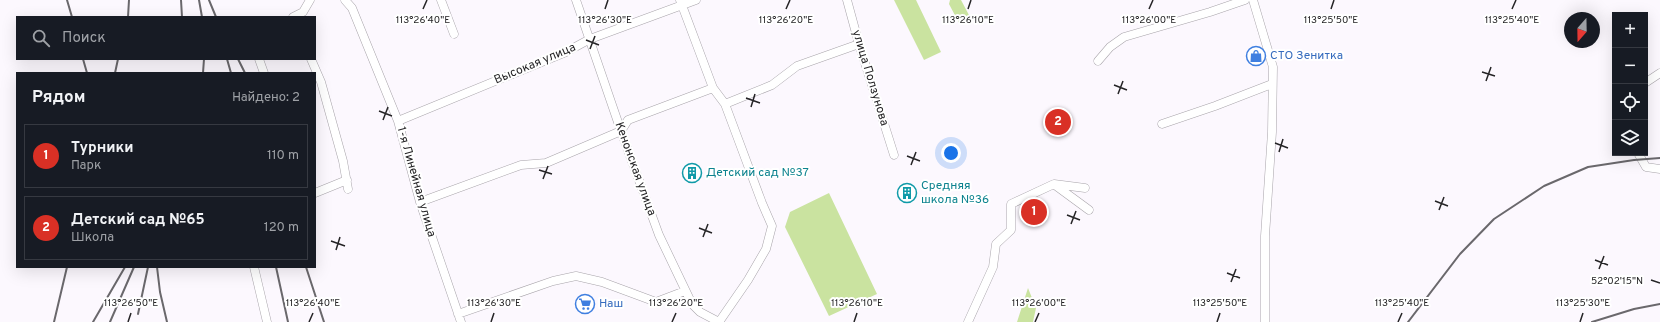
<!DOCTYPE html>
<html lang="ru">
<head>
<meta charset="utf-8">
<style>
  body { margin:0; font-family:Overpass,sans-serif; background:#242831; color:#f1f3f6 }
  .controls { position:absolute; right:12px; top:12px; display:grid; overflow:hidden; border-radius:0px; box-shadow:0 4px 16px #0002 }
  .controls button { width:36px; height:36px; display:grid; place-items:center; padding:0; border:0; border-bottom:1px solid #363941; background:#171b24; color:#f1f3f6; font:20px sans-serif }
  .compass { position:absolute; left:1564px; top:12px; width:36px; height:36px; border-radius:50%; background:#171b24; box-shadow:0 4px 16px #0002; rotate:200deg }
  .you { position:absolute; left:951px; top:153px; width:14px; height:14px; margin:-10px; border:3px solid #fff; border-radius:50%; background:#1a73e8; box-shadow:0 0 0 6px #1a73e833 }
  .badge { display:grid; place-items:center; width:26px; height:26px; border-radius:50%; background:#d93025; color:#fff; font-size:13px; font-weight:700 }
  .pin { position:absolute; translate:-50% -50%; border:2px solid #fff; box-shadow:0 1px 4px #0006 }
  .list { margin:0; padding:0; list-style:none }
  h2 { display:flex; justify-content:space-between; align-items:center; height:52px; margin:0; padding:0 16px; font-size:17px }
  h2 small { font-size:13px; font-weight:400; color:#9ea1a6 }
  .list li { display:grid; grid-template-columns:26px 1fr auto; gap:12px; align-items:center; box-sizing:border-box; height:64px; margin:0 8px 8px; padding:0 8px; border:1px solid #363941; border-radius:0px }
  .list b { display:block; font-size:15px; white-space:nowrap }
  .list p { margin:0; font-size:13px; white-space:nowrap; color:#9ea1a6 }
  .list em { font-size:13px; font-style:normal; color:#9ea1a6 }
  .icon { flex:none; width:22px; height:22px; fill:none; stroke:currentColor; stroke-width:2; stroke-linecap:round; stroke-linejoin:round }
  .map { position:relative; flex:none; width:1660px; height:322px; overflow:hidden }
  .search { position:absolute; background:#171b24; box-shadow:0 4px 16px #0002; left:16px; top:16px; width:300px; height:44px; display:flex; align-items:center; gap:10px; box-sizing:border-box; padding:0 14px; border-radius:0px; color:#9ea1a6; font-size:15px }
  .panel { position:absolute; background:#171b24; box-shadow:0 4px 16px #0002; left:16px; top:72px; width:300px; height:196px; border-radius:0px }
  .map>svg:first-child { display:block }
  .green { fill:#cae3a0 }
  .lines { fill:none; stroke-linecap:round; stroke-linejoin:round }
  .minor-casing { stroke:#a8a4aa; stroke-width:9 }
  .minor { stroke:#fff; stroke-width:8 }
  .rail { stroke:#6a686c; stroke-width:2 }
  .ticks { fill:none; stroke:#252426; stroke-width:1.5 }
  .labels { text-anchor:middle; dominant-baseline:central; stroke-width:4; stroke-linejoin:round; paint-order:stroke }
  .shop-label { font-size:12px; fill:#366cbe; stroke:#fff; text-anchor:start }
  .street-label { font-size:12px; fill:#252426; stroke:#fff }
  .culture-label { font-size:12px; fill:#0d838f; stroke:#fff; text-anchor:start }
  .ticks-label { font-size:10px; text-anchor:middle; fill:#252426; stroke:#fff; stroke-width:4; stroke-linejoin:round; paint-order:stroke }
</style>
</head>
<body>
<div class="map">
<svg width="1660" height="322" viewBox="0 0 1660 322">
  <rect width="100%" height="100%" fill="#fcf8fe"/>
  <path class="green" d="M894 0H916L941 52 924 60Z
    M950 0H961L970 17 968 21 962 24 959 23 949 4Z
    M829 193 877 294 829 316 785 227 790 212Z
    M1038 206 1040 216 1030 218 1028 208Z
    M1028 288 1036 308 1033 322H1017Z"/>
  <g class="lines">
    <g class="minor-casing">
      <path id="minor" d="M345 0 352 8 398 121 420 202 461 322
        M441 0 454 34
        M576 0 621 131 659 235 692 304 700 312 719 322
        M680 0 713 88 725 104 762 203 772 226 766 249 748 280 719 322
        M847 0 859 44 894 155
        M1253 0 1273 67 1272 132 1265 236V322
        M293 17 303 12 310 0
        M259 59 264 73
        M311 59 321 82 343 161 348 189
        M1098 61 1110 47 1124 37 1210 12 1245 0
        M1645 83 1660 73
        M725 104 772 85 797 66 859 44
        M398 121 566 52 590 39 696 0
        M1162 124 1215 106 1272 84
        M1638 153 1646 167 1660 169
        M1055 185 1089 210
        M315 193 347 180
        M420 202 521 165 546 163 621 131 628 120 713 88
        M254 267 267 322
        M458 314 553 281 576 276 602 282 656 302 685 291
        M968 322 993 267 996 244 1011 230V204L1054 184 1085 188"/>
    </g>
    <use href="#minor" class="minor"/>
    <path class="rail" d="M67 0 72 17
      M181 0 182 17
      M199 0 202 17
      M209 0 216 17
      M128 17 129 0
      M83 59 87 73
      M227 59 231 73
      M238 59 245 73
      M115 73 118 59
      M203 73 204 59
      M157 267 160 292 167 322
      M276 267 288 322
      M306 267 324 322
      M138 314 148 267
      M54 322 67 267
      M93 322 125 267
      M110 322 134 267
      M1408 322 1460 254 1494 219 1544 186 1588 167 1634 160 1660 158
      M1592 322 1634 309 1660 304"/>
  </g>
  <path class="ticks" d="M423 9 427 0M605 9 608 0M786 9 790 0M968 9 971 0M1149 9 1153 0M1331 9 1334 0M1512 9 1516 0M586 40 599 45M590 49 595 36M1482 72 1495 76M1486 81 1491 67M1114 85 1127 90M1118 94 1123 81M746 98 760 103M751 107 755 94M379 111 392 116M383 120 388 107M1275 143 1288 148M1279 152 1283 139M907 156 920 161M911 165 916 152M539 170 552 174M543 179 548 166M1435 201 1448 206M1439 210 1444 197M1067 215 1080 220M1071 224 1076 211M699 228 712 233M703 237 708 224M331 241 345 246M336 250 340 237M1595 260 1608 265M1599 269 1604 256M1227 273 1240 278M1651 280 1660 283M1231 282 1236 269M128 322 131 313M309 322 313 313M491 322 494 313M672 322 676 313M854 322 857 313M1035 322 1039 313M1217 322 1220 313M1398 322 1402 313M1580 322 1583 313"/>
  <defs>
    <g id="shop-ring" transform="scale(1)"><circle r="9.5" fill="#fff" stroke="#3f7fe0" stroke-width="1.5"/><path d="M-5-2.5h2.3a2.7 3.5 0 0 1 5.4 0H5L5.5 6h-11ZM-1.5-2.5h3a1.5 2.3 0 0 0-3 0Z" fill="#3f7fe0"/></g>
    <g id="building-ring" transform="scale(1)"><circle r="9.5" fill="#fff" stroke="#0f9aa8" stroke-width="1.5"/><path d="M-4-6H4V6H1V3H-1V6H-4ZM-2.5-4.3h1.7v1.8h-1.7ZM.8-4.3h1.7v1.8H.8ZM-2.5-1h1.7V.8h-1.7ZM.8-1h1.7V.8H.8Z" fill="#0f9aa8"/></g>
    <g id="supermarket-ring" transform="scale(1)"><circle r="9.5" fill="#fff" stroke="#3f7fe0" stroke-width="1.5"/><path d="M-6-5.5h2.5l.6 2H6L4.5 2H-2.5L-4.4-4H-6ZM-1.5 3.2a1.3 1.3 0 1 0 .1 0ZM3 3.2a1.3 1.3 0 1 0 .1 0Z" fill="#3f7fe0"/></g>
  </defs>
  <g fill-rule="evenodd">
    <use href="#shop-ring" x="1256" y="56"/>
    <use href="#building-ring" x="692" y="173"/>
    <use href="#building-ring" x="907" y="193"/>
    <use href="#supermarket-ring" x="585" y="304"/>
  </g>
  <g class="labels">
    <g class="shop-label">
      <text x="1270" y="56">СТО Зенитка</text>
      <text x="599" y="304">Наш</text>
    </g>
    <g class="street-label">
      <text transform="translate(535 64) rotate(-23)">Высокая улица</text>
      <text transform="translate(870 78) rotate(73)">улица Ползунова</text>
      <text transform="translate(635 169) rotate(70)">Кенонская улица</text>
      <text transform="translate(416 182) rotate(74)">1-я Линейная улица</text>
    </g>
    <g class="culture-label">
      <text x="706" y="173">Детский сад №37</text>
      <text x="921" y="186">Средняя<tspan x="921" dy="14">школа №36</tspan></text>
    </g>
  </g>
  <g class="ticks-label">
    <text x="423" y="23">113°26'40"E</text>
    <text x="605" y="23">113°26'30"E</text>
    <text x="786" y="23">113°26'20"E</text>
    <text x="968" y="23">113°26'10"E</text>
    <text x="1149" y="23">113°26'00"E</text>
    <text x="1331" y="23">113°25'50"E</text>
    <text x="1512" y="23">113°25'40"E</text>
    <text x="1617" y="284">52°02'15"N</text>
    <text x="131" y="306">113°26'50"E</text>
    <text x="313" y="306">113°26'40"E</text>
    <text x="494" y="306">113°26'30"E</text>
    <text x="676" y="306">113°26'20"E</text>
    <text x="857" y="306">113°26'10"E</text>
    <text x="1039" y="306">113°26'00"E</text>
    <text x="1220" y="306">113°25'50"E</text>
    <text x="1402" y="306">113°25'40"E</text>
    <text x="1583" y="306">113°25'30"E</text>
  </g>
</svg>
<div class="controls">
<button>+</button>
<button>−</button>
<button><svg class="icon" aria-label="locate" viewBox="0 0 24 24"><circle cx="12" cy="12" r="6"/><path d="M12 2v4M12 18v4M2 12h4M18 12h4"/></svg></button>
<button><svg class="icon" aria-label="layers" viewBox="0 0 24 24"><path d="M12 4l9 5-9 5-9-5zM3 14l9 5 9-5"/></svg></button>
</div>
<svg class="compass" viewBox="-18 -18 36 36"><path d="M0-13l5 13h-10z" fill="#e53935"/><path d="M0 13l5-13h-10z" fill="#9ea1a6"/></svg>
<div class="you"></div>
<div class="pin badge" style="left:1034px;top:212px">1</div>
<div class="pin badge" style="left:1058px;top:122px">2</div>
<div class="search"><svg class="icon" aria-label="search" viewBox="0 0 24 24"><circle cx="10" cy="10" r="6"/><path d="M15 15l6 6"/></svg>Поиск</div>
<section class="panel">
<h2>Рядом<small>Найдено: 2</small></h2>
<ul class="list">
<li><span class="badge">1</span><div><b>Турники</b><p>Парк</p></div><em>110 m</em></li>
<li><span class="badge">2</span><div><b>Детский сад №65</b><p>Школа</p></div><em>120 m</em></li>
</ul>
</section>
</div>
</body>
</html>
